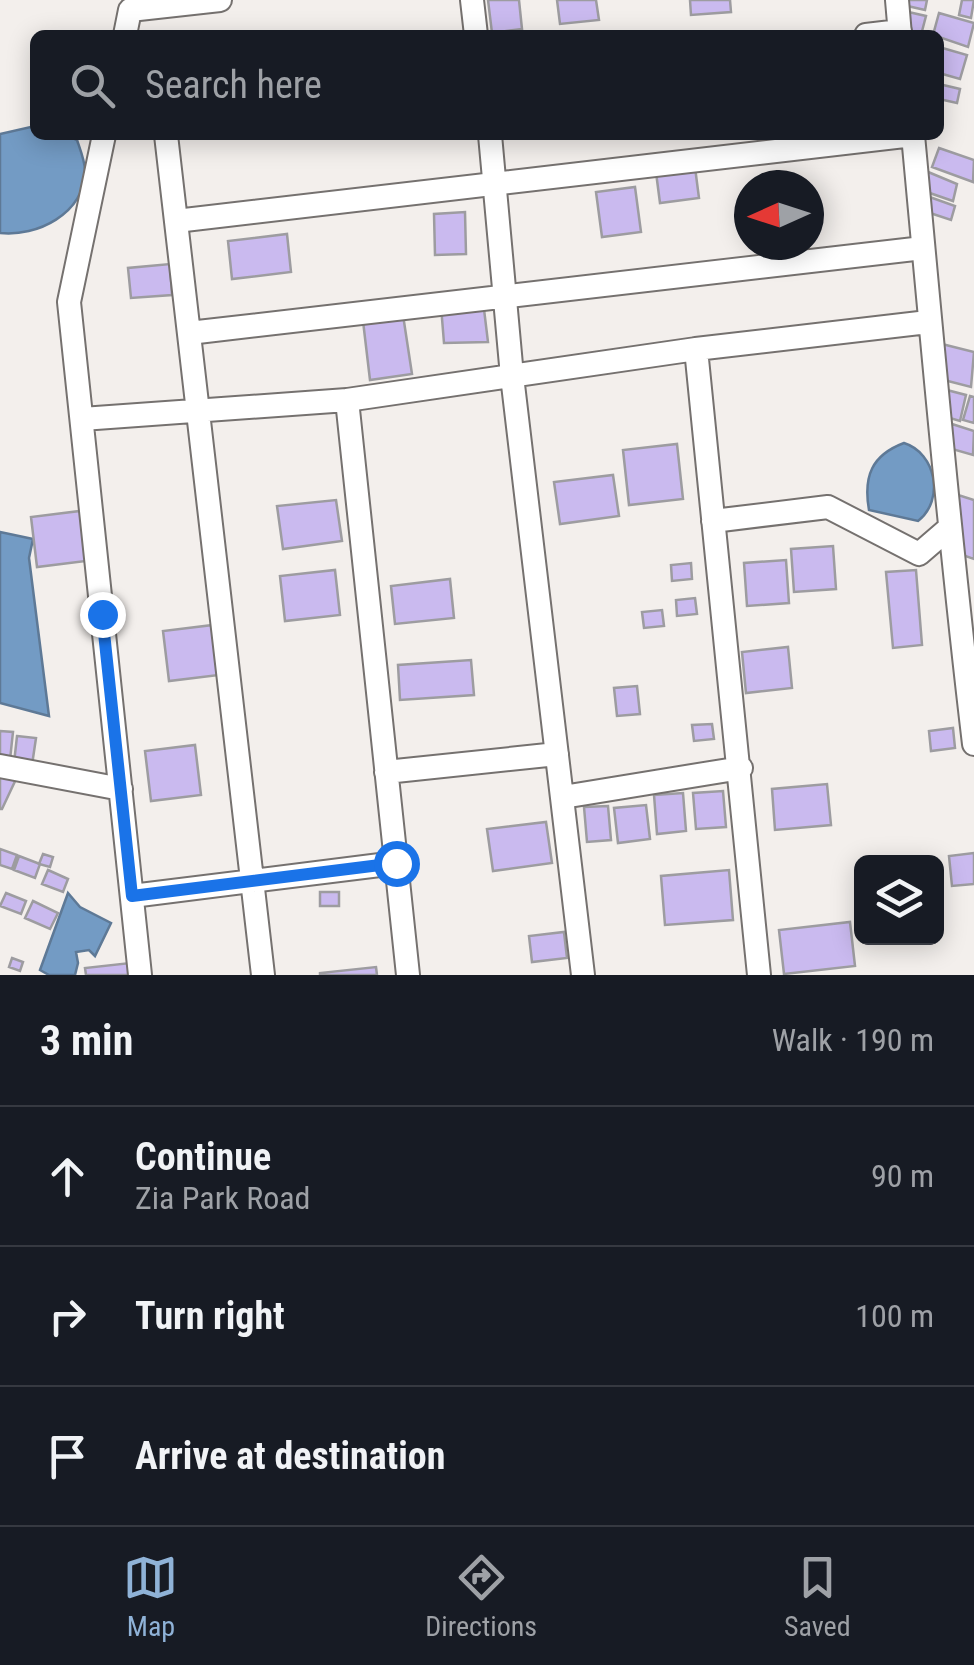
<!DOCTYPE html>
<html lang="en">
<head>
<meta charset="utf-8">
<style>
  body { margin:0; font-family:"Roboto Condensed",sans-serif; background:#242831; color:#f1f3f6 }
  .controls { position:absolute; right:30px; bottom:30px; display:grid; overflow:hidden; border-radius:15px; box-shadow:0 5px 25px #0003 }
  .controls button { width:90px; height:90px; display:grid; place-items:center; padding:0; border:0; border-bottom:2px solid #363941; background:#171b24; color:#f1f3f6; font:50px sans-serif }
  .compass { position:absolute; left:734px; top:170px; width:90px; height:90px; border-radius:50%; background:#171b24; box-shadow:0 5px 25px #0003; rotate:267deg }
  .stop { position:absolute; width:30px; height:30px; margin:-22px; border:8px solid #1a73e8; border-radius:50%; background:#fff }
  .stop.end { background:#1a73e8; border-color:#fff; box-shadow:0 2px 10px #0008 }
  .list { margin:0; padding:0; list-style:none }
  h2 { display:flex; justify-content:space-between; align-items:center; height:130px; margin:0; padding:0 40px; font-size:42px }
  h2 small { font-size:32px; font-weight:400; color:#9ea1a6 }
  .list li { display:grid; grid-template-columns:65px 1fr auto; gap:30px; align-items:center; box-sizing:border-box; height:140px; padding:0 40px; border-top:2px solid #363941 }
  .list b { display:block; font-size:38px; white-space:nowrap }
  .list p { margin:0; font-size:32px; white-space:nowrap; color:#9ea1a6 }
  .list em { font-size:32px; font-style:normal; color:#9ea1a6 }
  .icon { flex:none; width:55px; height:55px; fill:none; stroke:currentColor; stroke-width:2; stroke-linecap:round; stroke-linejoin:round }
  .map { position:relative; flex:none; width:974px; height:975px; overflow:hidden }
  .search { position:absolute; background:#171b24; box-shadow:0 5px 25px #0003; left:30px; right:30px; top:30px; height:110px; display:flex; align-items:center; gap:25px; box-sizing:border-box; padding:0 35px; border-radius:15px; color:#9ea1a6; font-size:38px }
  .sheet { height:550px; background:#171b24 }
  nav { display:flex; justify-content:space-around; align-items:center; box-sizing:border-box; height:140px; border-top:2px solid #363941; background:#171b24; font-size:28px; color:#9ea1a6 }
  nav a { display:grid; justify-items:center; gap:5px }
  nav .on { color:#8fb2d7 }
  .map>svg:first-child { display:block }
  .water { fill:#739bc4; stroke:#5e7996; stroke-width:2.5 }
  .building { fill:#cabaef; stroke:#9d9ca0; stroke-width:2.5 }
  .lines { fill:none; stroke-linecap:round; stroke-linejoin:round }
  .minor-casing { stroke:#75716f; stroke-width:26 }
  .minor { stroke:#fff; stroke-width:22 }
  .route { stroke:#1a73e8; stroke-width:12 }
</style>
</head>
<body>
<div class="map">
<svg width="974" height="975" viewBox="0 0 974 975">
  <rect width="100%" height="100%" fill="#f3efec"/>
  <path class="water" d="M35 126V135H66L77 140C80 149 85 161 85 171 84 214 37 237 0 233V134Z
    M904 443C936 453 945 500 918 521L869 510C863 476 872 455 904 443Z
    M0 532 33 539 29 558 49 716 0 703Z
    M68 893 80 907 111 923 95 956 89 950 76 952 78 963 75 975H49L40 970Z"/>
  <path class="building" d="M488 0H519L522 29 492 33Z
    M557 0H596L599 20 560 24Z
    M690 0H730L731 12 691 15Z
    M904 0H927L925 10 903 5Z
    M962 0H974L971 18 959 15Z
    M904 11 926 16 921 35H904Z
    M939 13 974 23 968 47 933 35Z
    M939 47 967 55 960 79 939 73Z
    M939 84 960 89 957 103 939 99Z
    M939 148 974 160 973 182 932 167Z
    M693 152 699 198 660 203 654 157Z
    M921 169 957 184 953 201 921 190Z
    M635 187 641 232 602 237 596 192Z
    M924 195 955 206 951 220 924 211Z
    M465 212 466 254 435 255 434 214Z
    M287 234 291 272 232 279 228 241Z
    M170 264 172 295 131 298 128 268Z
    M483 301 488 342 444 343 441 306Z
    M403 315 412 374 370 380 363 321Z
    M938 343 974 352 971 387 940 379Z
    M943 389 966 395 960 421 943 416Z
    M970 396 974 397V423L963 420Z
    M952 424 974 431 973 455 945 447Z
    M677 444 683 499 629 505 623 450Z
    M613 475 619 516 560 524 554 482Z
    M955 494 974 500V559L957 553Z
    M336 500 342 541 283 549 277 506Z
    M80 511 86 561 37 567 31 517Z
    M833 546 836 589 794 592 791 549Z
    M786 560 789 603 747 606 744 563Z
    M691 563 692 579 672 581 671 565Z
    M335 570 340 615 285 621 280 576Z
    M916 570 922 645 893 648 886 572Z
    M450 579 454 618 395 624 391 586Z
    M695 598 697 614 677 616 676 600Z
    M662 610 664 626 644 628 642 612Z
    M213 625 219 675 169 681 163 631Z
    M788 647 792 688 746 693 742 652Z
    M471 660 474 695 400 700 398 665Z
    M637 686 640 714 617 716 614 688Z
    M712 724 714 739 694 741 692 725Z
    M953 728 955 748 931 751 929 731Z
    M0 731 13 732 10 760 0 759Z
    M17 736 36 738 32 765 14 763Z
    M195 745 201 795 151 801 145 751Z
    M0 772 17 777 2 809H0Z
    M827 784 831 825 775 830 772 789Z
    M723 791 726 827 696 829 693 793Z
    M683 793 686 831 657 834 654 795Z
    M646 805 650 839 618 843 614 808Z
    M608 806 611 840 587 842 584 807Z
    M546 822 552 863 493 871 487 829Z
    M0 849 17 855 12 869 0 865Z
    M974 853V884L952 886 949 856Z
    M43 854 53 857 50 867 39 864Z
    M19 856 40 864 35 878 14 870Z
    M48 870 68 879 63 892 42 884Z
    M729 870 733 920 665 925 661 876Z
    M320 892H339V906H320Z
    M6 893 26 901 21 914 0 906Z
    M33 901 58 913 50 929 25 918Z
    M850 922 855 966 784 974 779 930Z
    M564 932 567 958 532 962 529 936Z
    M12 958 23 962 20 971 9 967Z
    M130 963 132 975H86L85 968Z
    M376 967 377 975H320V973Z"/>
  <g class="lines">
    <g class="minor-casing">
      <path id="minor" d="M472 0 476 35
        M897 0 900 35
        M125 35 130 10 220 0
        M866 35 900 31
        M104 135 69 302 140 975
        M166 135 263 975
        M490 135 512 376 583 975
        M913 135C932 339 950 542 974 744
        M176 221 913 135
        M189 333 923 248
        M696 349 928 322
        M82 419 347 400
        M713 521 828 507 919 554 948 529
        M0 766 121 789
        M386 772 557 754
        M563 797 741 768
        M132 896 396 863
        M408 975 347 400 696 349 759 975"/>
    </g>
    <use href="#minor" class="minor"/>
  </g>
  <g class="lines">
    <path class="route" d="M102 614 132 896 396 863"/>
  </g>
</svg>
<div class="controls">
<button><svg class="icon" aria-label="layers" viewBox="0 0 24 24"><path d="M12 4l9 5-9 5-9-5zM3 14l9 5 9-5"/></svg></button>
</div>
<svg class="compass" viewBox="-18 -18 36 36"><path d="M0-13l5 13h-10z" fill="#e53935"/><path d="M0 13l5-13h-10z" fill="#9ea1a6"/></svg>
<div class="stop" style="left:396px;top:863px"></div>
<div class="stop end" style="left:102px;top:614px"></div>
<div class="search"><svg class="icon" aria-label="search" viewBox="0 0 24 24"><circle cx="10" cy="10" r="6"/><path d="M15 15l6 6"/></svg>Search here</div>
</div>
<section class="sheet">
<h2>3 min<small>Walk · 190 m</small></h2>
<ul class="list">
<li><svg class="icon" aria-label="ahead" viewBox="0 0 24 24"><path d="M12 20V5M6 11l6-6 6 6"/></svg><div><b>Continue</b><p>Zia Park Road</p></div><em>90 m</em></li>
<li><svg class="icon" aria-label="right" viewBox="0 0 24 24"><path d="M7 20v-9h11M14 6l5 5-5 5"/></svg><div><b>Turn right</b></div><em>100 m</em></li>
<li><svg class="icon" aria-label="arrive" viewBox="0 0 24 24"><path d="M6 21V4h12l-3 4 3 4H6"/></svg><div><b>Arrive at destination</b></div></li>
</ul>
</section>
<nav>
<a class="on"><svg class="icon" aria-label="map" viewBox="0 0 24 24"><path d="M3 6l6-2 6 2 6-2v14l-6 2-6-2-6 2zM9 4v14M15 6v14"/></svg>Map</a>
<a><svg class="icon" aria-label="directions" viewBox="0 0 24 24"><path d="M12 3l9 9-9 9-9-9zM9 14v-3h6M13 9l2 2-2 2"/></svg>Directions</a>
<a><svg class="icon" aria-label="saved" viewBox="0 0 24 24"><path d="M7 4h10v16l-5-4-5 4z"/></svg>Saved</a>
</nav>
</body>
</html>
